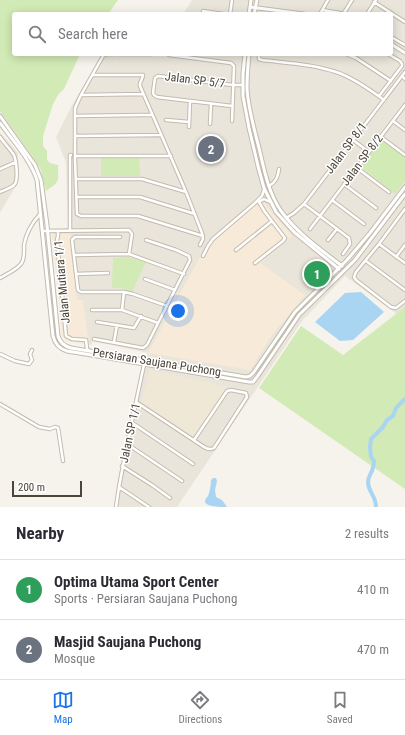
<!DOCTYPE html>
<html lang="en">
<head>
<meta charset="utf-8">
<style>
  body { margin:0; font-family:"Roboto Condensed",sans-serif; background:#f7f7f7; color:#2b2b33 }
  .scale { position:absolute; left:12px; bottom:10px; width:70px; box-sizing:border-box; padding-left:4px; border:2px solid #4b4439; border-top:0; font-size:11px; line-height:14px; white-space:nowrap; color:#4b4439; -webkit-text-stroke:3px #fff; paint-order:stroke }
  .you { position:absolute; left:178px; top:311px; width:14px; height:14px; margin:-10px; border:3px solid #fff; border-radius:50%; background:#1a73e8; box-shadow:0 0 0 6px #1a73e833 }
  .badge { display:grid; place-items:center; width:26px; height:26px; border-radius:50%; background:#1a73e8; color:#fff; font-size:13px; font-weight:700 }
  .pin { position:absolute; translate:-50% -50%; border:2px solid #fff; box-shadow:0 1px 4px #0006 }
  .list { margin:0; padding:0; list-style:none }
  h2 { display:flex; justify-content:space-between; align-items:center; height:52px; margin:0; padding:0 16px; font-size:17px }
  h2 small { font-size:13px; font-weight:400; color:#7c7c81 }
  .list li { display:grid; grid-template-columns:26px 1fr auto; gap:12px; align-items:center; box-sizing:border-box; height:60px; padding:0 16px; border-top:1px solid #e1e1e2 }
  .list b { display:block; font-size:15px; white-space:nowrap }
  .list p { margin:0; font-size:13px; white-space:nowrap; color:#7c7c81 }
  .list em { font-size:13px; font-style:normal; color:#7c7c81 }
  .icon { flex:none; width:22px; height:22px; fill:none; stroke:currentColor; stroke-width:2; stroke-linecap:round; stroke-linejoin:round }
  .map { position:relative; flex:none; width:405px; height:507px; overflow:hidden }
  .search { position:absolute; background:#fff; box-shadow:0 2px 10px #0003; left:12px; right:12px; top:12px; height:44px; display:flex; align-items:center; gap:10px; box-sizing:border-box; padding:0 14px; border-radius:4px; color:#7c7c81; font-size:15px }
  .sheet { height:172px; background:#fff }
  nav { display:flex; justify-content:space-around; align-items:center; box-sizing:border-box; height:56px; border-top:1px solid #e1e1e2; background:#fff; font-size:11px; color:#7c7c81 }
  nav a { display:grid; justify-items:center; gap:2px }
  nav .on { color:#1a73e8 }
  .map>svg:first-child { display:block }
  .residential { fill:#eae5da }
  .commercial { fill:#f7ead8 }
  .education { fill:#efe8d6 }
  .green { fill:#d2eab5 }
  .water { fill:#a9d4f2 }
  .lines { fill:none; stroke-linecap:round; stroke-linejoin:round }
  .river { stroke:#a9d4f2; stroke-width:4 }
  .minor-tunnel { stroke:#d4d0c8; stroke-width:2.5; stroke-dasharray:2.5 1; stroke-linecap:butt }
  .minor-casing { stroke:#c2bbae; stroke-width:4.5 }
  .tertiary-casing { stroke:#c2bbae; stroke-width:5 }
  .minor { stroke:#fff; stroke-width:2.5 }
  .tertiary { stroke:#fff; stroke-width:3 }
  .labels { text-anchor:middle; dominant-baseline:central; stroke-width:3; stroke-linejoin:round; paint-order:stroke }
  .street-label { font-size:12px; fill:#4b4439; stroke:#fff }
</style>
</head>
<body>
<div class="map">
<svg width="405" height="507" viewBox="0 0 405 507">
  <rect width="100%" height="100%" fill="#f6f3ec"/>
  <path class="residential" d="M192 0H405V309L398 315 345 276 302 321 177 507H114L142 368 148 353 93 341 91 345 67 341 62 336 52 229 68 228 66 163 56 137 71 107 102 54H391V14H183Z
    M0 132 18 153V182L0 213Z"/>
  <path class="commercial" d="M254 201 263 202 292 236 260 263 305 295 272 335 250 370 148 353 208 242 212 237Z
    M52 234H70L77 300H83L89 345 67 341 62 336Z"/>
  <path class="education" d="M150 370 225 386 227 388 193 437 141 403Z"/>
  <path class="green" d="M0 0H118L109 13 103 12 100 14H14V54H80L64 89 58 95 53 104 43 136V146L47 151V160L50 163 58 165C58 182 61 181 46 191L40 168 32 156 0 111Z
    M382 139 405 157V181L395 194 360 166Z
    M139 157 140 176H101V158Z
    M128 257 146 262 132 292 121 288H112L113 258Z
    M405 307V489L259 388 301 326 343 355Z"/>
  <path class="water" d="M361 292 384 312 353 340 340 341 315 322 345 293Z
    M213 478H216L217 481 215 490 216 497 222 500 227 507C223 507 204 507 205 501 205 499 207 497 208 496 210 491 211 485 211 480Z"/>
  <g class="lines">
    <path class="river" d="M376 507C376 496 369 493 368 483 368 477 370 475 372 471 373 468 374 465 374 461L371 457 370 447 371 439 383 427 387 420 393 416 396 408 405 399"/>
    <path class="minor-tunnel" d="M71 158H73"/>
    <g class="minor-casing">
      <path id="minor" d="M374 2 405 22
        M322 10 346 14
        M203 11 223 14
        M344 13 352 0
        M230 14 232 0
        M320 14 328 0
        M367 14 376 0
        M391 37 405 45
        M115 54H107L103 56 81 95 75 108V160L77 214 81 216H138L203 236
        M117 54H151
        M259 54V59L262 60C286 63 313 64 336 72 352 77 369 89 384 100
        M346 54 356 58 391 81
        M169 55 231 63 234 66 232 121
        M93 75H143C143 79 139 82 140 86L186 192 202 233 203 239 200 245
        M402 76 405 79
        M81 95 143 94
        M379 96 402 66V64L400 61 388 54
        M232 106 157 97 154 95 153 93 155 78 158 76 166 77 233 85H243
        M75 116 142 115H152
        M166 120 189 122
        M393 121 405 130
        M210 124 211 104
        M189 127 190 101
        M75 136 160 135
        M0 137C4 143 10 149 14 155 16 160 19 181 14 185 11 188 4 190 0 192
        M381 137 405 155
        M353 140 369 152
        M75 156H171
        M357 168 389 192
        M0 169 16 162
        M76 179H142L186 192
        M344 184 376 208
        M269 186C276 182 278 177 279 169
        M76 197H140L195 214
        M332 200 364 224
        M259 202 264 199 270 202
        M304 204 349 238 350 244 343 254
        M405 209 379 244 356 272 354 277 356 280 391 307 396 308 405 301
        M286 218 294 213 304 204 405 72
        M310 229 405 105
        M43 231 129 230 132 234 129 254
        M58 231V236L57 240 66 336 72 339 86 340 87 349 89 350
        M70 231V155H71
        M120 237H75L72 240 78 290 81 292H124L133 294 167 306
        M328 240 337 229
        M379 244 405 263
        M236 250 272 221
        M74 255 129 254 184 274
        M203 256 208 246 213 239 255 203 262 196 264 190
        M396 257 405 245
        M366 261 405 290
        M255 263 283 241 285 238 265 212 259 202
        M76 274 108 273
        M0 278C7 274 16 270 21 264 25 259 24 251 24 245 26 233 32 223 40 214
        M145 279 175 290
        M92 310H122L158 323
        M122 310 124 292
        M97 322 134 328 141 316
        M94 339 143 348 147 345 190 260 189 256 176 250 146 240
        M114 342 117 325
        M0 354 15 361 29 364 32 360 30 354 32 350
        M136 402 204 447C207 449 210 450 214 448L247 397 246 393 231 390 227 391 194 440
        M0 404 39 427 50 429 55 427 58 428 63 461
        M131 422 193 464
        M127 444 148 458 182 481
        M122 466 152 485 170 498
        M119 487 149 507
        M116 507 119 487 127 444 145 360"/>
    </g>
    <g class="tertiary-casing">
      <path id="tertiary" d="M250 7 304 14
        M249 14 251 0
        M254 14 257 0
        M391 44 405 53
        M245 54 243 74V96L249 128 258 166 264 188 276 212 294 232 339 269
        M249 54C248 65 247 76 247 88 248 108 254 128 259 148 264 169 268 192 281 211 297 233 321 250 342 266
        M0 116 35 165 41 180 47 225 58 336C60 343 64 346 71 348L246 377 250 376 254 372 295 312 347 260 370 233 405 187
        M0 123C13 141 30 159 37 180L53 336C55 344 60 349 67 351 128 361 189 372 249 382H253L257 377 299 315 355 260 405 194"/>
    </g>
    <use href="#minor" class="minor"/>
    <use href="#tertiary" class="tertiary"/>
  </g>
  <g class="labels">
    <g class="street-label">
      <text transform="translate(195 80) rotate(7)">Jalan SP 5/7</text>
      <text transform="translate(346 148) rotate(-53)">Jalan SP 8/1</text>
      <text transform="translate(362 160) rotate(-53)">Jalan SP 8/2</text>
      <text transform="translate(62 282) rotate(-95)">Jalan Mutiara 1/1</text>
      <text transform="translate(157 362) rotate(9)">Persiaran Saujana Puchong</text>
      <text transform="translate(130 433) rotate(-78)">Jalan SP 1/1</text>
    </g>
  </g>
</svg>
<div class="scale">200 m</div>
<div class="you"></div>
<div class="pin badge" style="left:317px;top:274px;background:#2e9e5b">1</div>
<div class="pin badge" style="left:211px;top:149px;background:#6b7280">2</div>
<div class="search"><svg class="icon" aria-label="search" viewBox="0 0 24 24"><circle cx="10" cy="10" r="6"/><path d="M15 15l6 6"/></svg>Search here</div>
</div>
<section class="sheet">
<h2>Nearby<small>2 results</small></h2>
<ul class="list">
<li><span class="badge" style="background:#2e9e5b">1</span><div><b>Optima Utama Sport Center</b><p>Sports · Persiaran Saujana Puchong</p></div><em>410 m</em></li>
<li><span class="badge" style="background:#6b7280">2</span><div><b>Masjid Saujana Puchong</b><p>Mosque</p></div><em>470 m</em></li>
</ul>
</section>
<nav>
<a class="on"><svg class="icon" aria-label="map" viewBox="0 0 24 24"><path d="M3 6l6-2 6 2 6-2v14l-6 2-6-2-6 2zM9 4v14M15 6v14"/></svg>Map</a>
<a><svg class="icon" aria-label="directions" viewBox="0 0 24 24"><path d="M12 3l9 9-9 9-9-9zM9 14v-3h6M13 9l2 2-2 2"/></svg>Directions</a>
<a><svg class="icon" aria-label="saved" viewBox="0 0 24 24"><path d="M7 4h10v16l-5-4-5 4z"/></svg>Saved</a>
</nav>
</body>
</html>
